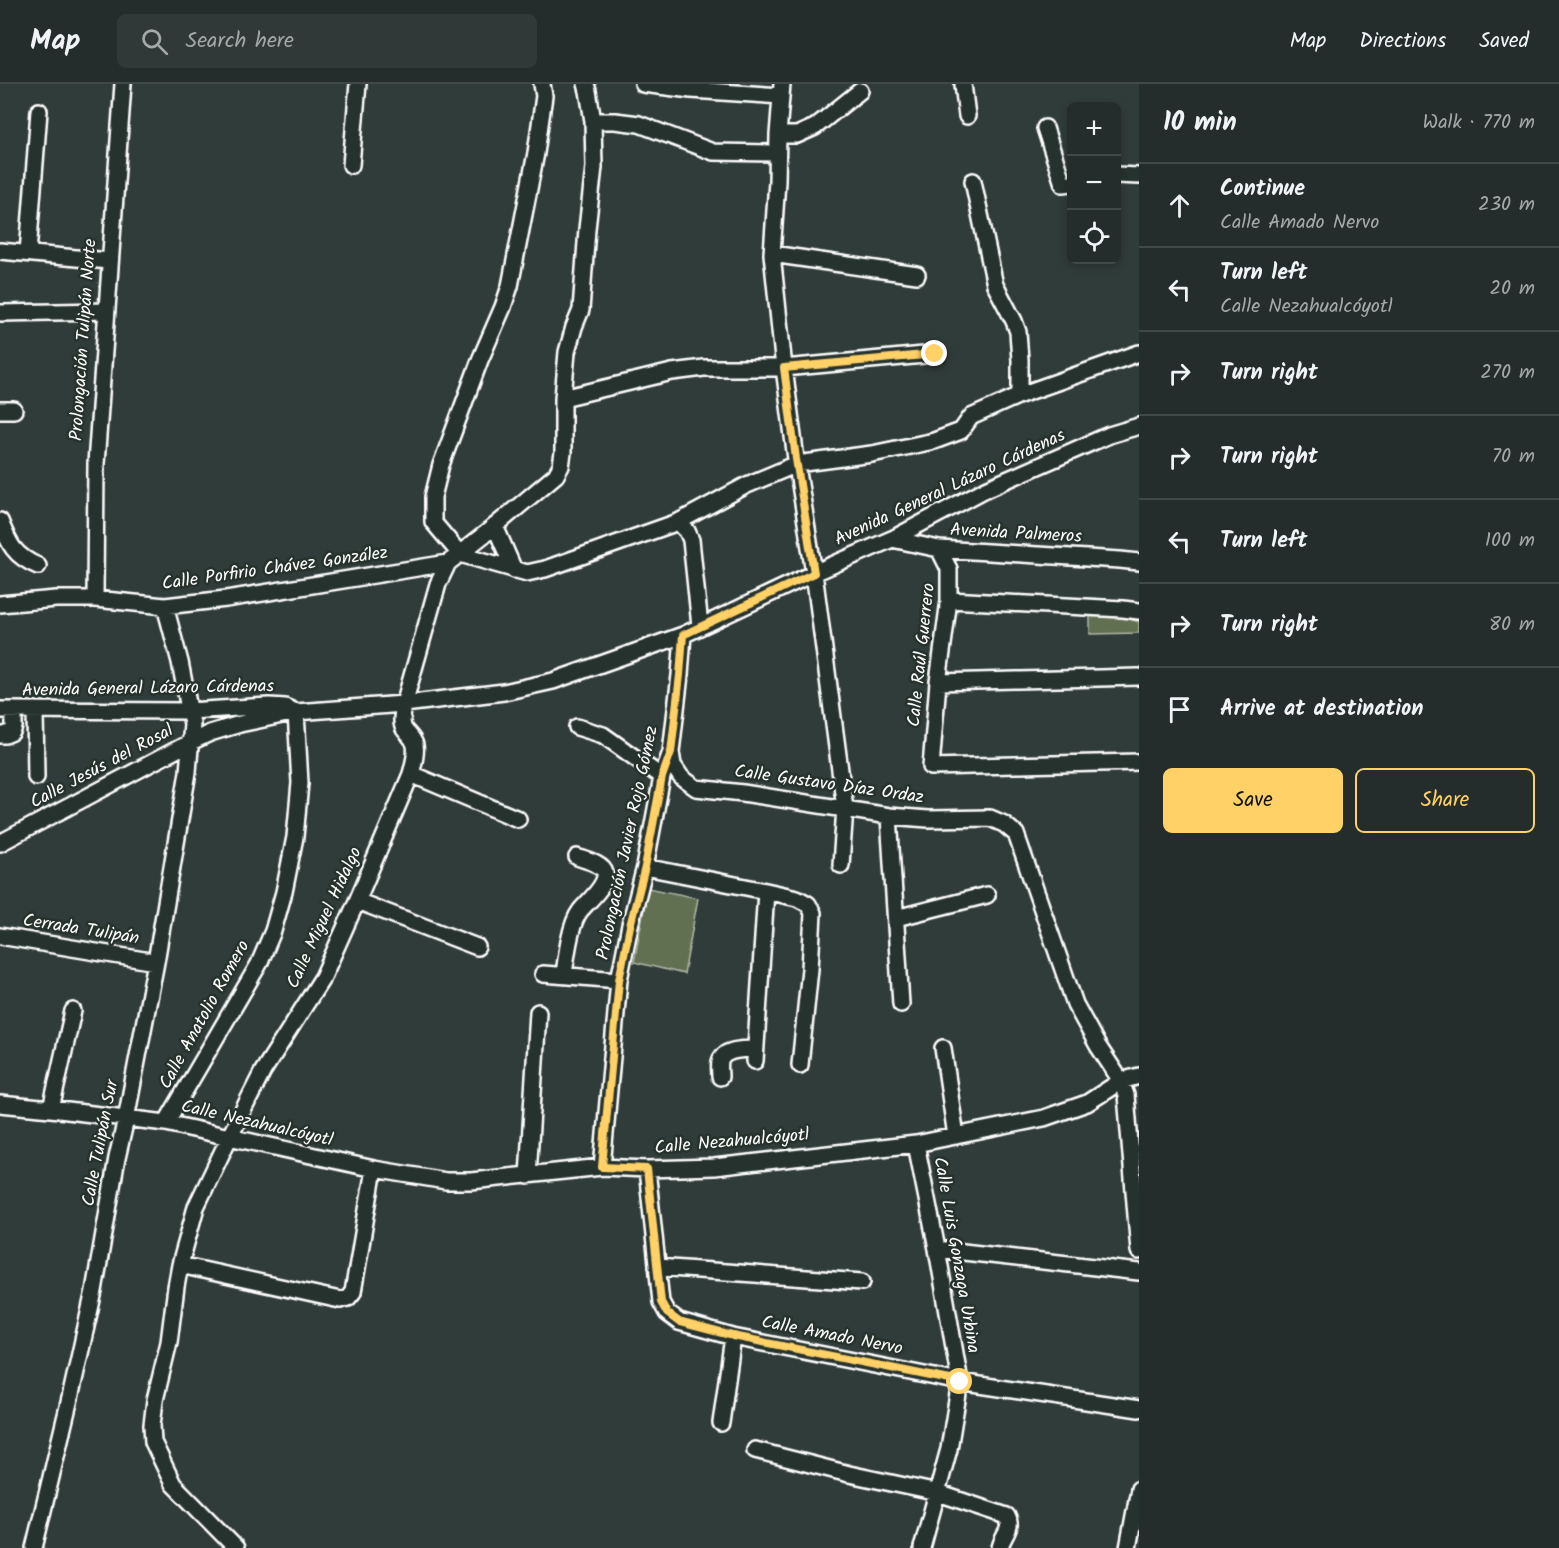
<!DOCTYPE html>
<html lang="en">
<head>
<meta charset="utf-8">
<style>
  body { margin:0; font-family:Kalam,sans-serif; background:#303938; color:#f1f3f6 }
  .controls { position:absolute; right:18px; top:18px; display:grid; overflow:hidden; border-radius:9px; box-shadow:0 3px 9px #0003 }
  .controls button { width:54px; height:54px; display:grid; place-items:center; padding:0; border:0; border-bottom:2px solid #414948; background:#242d2c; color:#f1f3f6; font:30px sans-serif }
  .stop { position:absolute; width:18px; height:18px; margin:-14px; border:4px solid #ffd166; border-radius:50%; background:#fff }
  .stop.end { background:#ffd166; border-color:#fff; box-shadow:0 2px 6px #0008 }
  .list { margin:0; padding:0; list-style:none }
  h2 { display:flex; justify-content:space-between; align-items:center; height:78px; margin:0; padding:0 24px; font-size:26px }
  h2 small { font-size:20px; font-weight:400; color:#a3a8a9 }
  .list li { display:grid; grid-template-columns:39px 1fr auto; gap:18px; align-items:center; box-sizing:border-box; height:84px; padding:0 24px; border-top:2px solid #414948 }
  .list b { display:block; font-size:22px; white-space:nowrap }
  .list p { margin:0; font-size:20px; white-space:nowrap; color:#a3a8a9 }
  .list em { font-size:20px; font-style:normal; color:#a3a8a9 }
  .actions { display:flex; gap:12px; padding:18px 24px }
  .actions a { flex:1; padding:14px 0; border:2px solid #ffd166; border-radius:9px; text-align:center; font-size:21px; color:#ffd166 }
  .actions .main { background:#ffd166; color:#111 }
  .icon { flex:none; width:33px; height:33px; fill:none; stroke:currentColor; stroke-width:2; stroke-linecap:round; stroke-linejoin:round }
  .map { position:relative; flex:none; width:1139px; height:1464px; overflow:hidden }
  header { display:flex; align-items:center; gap:36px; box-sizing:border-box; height:84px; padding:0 30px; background:#242d2c; border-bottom:2px solid #414948 }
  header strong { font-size:28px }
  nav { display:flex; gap:33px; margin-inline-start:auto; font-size:21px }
  .search { width:420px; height:54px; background:#303938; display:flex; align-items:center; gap:15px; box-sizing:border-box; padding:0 21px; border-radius:9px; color:#a3a8a9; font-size:22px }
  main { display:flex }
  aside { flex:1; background:#242d2c }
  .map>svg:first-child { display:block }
  .green { fill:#606f51; stroke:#b0b7a8; stroke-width:1.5 }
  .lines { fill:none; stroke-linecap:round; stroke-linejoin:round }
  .minor-casing { stroke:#fff; stroke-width:20 }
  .minor { stroke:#26332d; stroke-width:15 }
  .route { stroke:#ffd166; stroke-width:8 }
  .labels { text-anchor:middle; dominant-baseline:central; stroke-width:5; stroke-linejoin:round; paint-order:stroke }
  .street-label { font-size:18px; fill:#fff; stroke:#26332d }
</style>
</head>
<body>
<header>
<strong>Map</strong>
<div class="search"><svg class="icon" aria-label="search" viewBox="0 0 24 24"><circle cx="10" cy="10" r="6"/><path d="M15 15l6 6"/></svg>Search here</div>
<nav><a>Map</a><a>Directions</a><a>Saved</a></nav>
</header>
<main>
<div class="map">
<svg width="1139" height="1464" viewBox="0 0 1139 1464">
  <rect width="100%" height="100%" fill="#303c3a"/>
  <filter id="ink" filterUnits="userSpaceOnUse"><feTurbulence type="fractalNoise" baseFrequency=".0167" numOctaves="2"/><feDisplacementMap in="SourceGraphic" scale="12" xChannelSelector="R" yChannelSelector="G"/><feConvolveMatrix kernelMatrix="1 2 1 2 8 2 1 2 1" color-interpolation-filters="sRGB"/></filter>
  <g filter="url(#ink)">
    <path class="green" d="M1090 532 1122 533 1139 538V549L1090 550Z
      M648 804 698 814 684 890 634 878Z"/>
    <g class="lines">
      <g class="minor-casing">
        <path id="minor" d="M542 0 544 12 536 69 510 202 503 223 480 276 441 381 433 413V438L460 470 527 489 545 485 678 438 747 401 797 380 872 370 934 357 961 347 971 333 1020 311 1139 269
          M643 0 691 6 781 12
          M782 0 778 51 777 97 772 170 784 284 796 375 814 489 845 724 841 781
          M963 0 967 32
          M593 37H615L639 40 713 68 777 69
          M1045 44 1063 100 1072 99
          M778 51H797L815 43 860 7
          M351 81 358 0
          M1116 91 1139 92
          M973 97 995 201 1014 237 1018 248 1020 276V311
          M0 167 109 177
          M28 169 39 27
          M772 170 917 191
          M0 229 106 227
          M563 314 672 288 704 284H784L935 270
          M0 326H14
          M0 437C9 460 14 472 38 482
          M678 438 687 447 691 456 700 542
          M495 442 514 486
          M892 455 939 465 1120 476 1139 478
          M939 465 949 485V516L938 598 931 683 1139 678
          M95 515 96 380 123 0
          M949 516 1123 525 1139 527
          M0 520 56 515H95L165 522 226 515 448 479
          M938 598 1139 593
          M0 626 189 627 269 622 285 623 296 628 300 699 295 753 284 808 273 847 259 880 166 1039
          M35 626 36 693
          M577 643 603 651 662 693
          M0 651H5L12 648 14 643V626
          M671 668 673 681 681 693 696 704 743 709 889 732 928 735 990 734 1004 740 1016 750 1075 920 1098 962 1121 997 1126 1011 1139 1167
          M411 690 518 735
          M889 732 901 920
          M0 759 191 658 210 649 240 640 296 628 404 620 504 608 553 597 683 551 814 489 892 455 986 405 1109 351 1139 342
          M645 783 766 807 797 814 808 820 813 829 810 885 800 981
          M357 817 477 863
          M896 834 987 811
          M0 852 156 878
          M543 890 619 896
          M564 891C566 874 570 840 580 827 587 818 607 802 605 789 603 780 585 776 577 773
          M943 964 956 1052
          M755 977 766 807
          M720 993C720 988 719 982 720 978 723 964 744 966 755 965
          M0 1020 51 1025 166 1039 374 1085 446 1097H471L602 1083 647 1085 714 1083 916 1060 1044 1034 1087 1019 1121 997 1139 992
          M51 1025 73 927
          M916 1060 937 1165 960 1298 949 1365 922 1464
          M602 1083 619 896 630 841 645 783 662 693 671 668 680 591 683 551
          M647 1085 661 1218 667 1229 679 1238 733 1253 960 1298 1139 1325
          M528 1092 538 928
          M937 1165 1139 1188
          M180 1181 340 1216 348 1214 353 1208 374 1085
          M657 1183 862 1198
          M721 1339 733 1253
          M755 1366 849 1390 938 1409 1007 1432C1014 1444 1002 1452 1000 1464
          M34 1464 71 1310 94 1207 117 1074 126 1035 156 878 188 688 192 640 180 578 165 522
          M236 1464 173 1400 153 1358 152 1341 155 1316 169 1258 176 1203 180 1181 196 1123 229 1054 263 987 323 893 357 817 411 690C413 681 417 671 415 661 413 653 408 651 404 645 400 638 403 628 404 620L438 500 448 479 495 442 556 391 561 382 563 369V314L567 268 574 243 581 226 587 145 594 83 593 37 588 7 586 0
          M1128 1464 1139 1405"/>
      </g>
      <use href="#minor" class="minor"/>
    </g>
  </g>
  <g class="lines" filter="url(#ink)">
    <path class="route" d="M935 270 784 284 796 375 814 489 683 551 680 591 671 668 662 693 645 783 630 842 619 896 602 1083 647 1085 661 1218 667 1229 679 1238 733 1252 960 1298"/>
  </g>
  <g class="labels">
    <g class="street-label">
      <text transform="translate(84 256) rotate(-86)">Prolongación Tulipán Norte</text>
      <text transform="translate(950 404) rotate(-25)">Avenida General Lázaro Cárdenas</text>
      <text transform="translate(1016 450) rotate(3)">Avenida Palmeros</text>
      <text transform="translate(275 485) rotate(-8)">Calle Porfirio Chávez González</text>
      <text transform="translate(922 571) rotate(-84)">Calle Raúl Guerrero</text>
      <text transform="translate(148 605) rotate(-1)">Avenida General Lázaro Cárdenas</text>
      <text transform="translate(102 683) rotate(-28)">Calle Jesús del Rosal</text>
      <text transform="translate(829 701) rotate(8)">Calle Gustavo Díaz Ordaz</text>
      <text transform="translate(628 759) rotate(-78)">Prolongación Javier Rojo Gómez</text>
      <text transform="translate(325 834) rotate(-65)">Calle Miguel Hidalgo</text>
      <text transform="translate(81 846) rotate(9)">Cerrada Tulipán</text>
      <text transform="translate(205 931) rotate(-61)">Calle Anatolio Romero</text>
      <text transform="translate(257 1040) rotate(13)">Calle Nezahualcóyotl</text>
      <text transform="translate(732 1058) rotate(-5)">Calle Nezahualcóyotl</text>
      <text transform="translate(101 1059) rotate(-79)">Calle Tulipán Sur</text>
      <text transform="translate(956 1171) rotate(80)">Calle Luis Gonzaga Urbina</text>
      <text transform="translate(832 1252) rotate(11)">Calle Amado Nervo</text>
    </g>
  </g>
</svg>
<div class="controls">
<button>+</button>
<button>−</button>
<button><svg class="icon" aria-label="locate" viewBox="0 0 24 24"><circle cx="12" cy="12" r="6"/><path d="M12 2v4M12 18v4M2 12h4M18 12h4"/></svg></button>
</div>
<div class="stop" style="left:960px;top:1298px"></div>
<div class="stop end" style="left:935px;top:270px"></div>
</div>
<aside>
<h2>10 min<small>Walk · 770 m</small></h2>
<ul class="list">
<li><svg class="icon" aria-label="ahead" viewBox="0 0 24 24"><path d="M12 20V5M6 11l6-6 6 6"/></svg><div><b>Continue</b><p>Calle Amado Nervo</p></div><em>230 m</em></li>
<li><svg class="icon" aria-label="left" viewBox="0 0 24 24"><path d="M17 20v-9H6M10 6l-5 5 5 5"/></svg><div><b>Turn left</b><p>Calle Nezahualcóyotl</p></div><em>20 m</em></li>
<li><svg class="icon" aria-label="right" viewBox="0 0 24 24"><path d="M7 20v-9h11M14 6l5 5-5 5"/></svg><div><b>Turn right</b></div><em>270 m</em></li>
<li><svg class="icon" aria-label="right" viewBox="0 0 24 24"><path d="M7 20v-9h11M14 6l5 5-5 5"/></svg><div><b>Turn right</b></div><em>70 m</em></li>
<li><svg class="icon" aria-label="left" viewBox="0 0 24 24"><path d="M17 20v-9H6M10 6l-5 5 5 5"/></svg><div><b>Turn left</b></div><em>100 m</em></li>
<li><svg class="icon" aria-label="right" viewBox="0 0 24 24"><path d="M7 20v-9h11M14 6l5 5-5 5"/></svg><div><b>Turn right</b></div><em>80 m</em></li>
<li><svg class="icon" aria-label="arrive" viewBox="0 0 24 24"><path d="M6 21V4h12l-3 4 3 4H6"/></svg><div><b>Arrive at destination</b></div></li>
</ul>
<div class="actions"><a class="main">Save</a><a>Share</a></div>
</aside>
</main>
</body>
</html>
